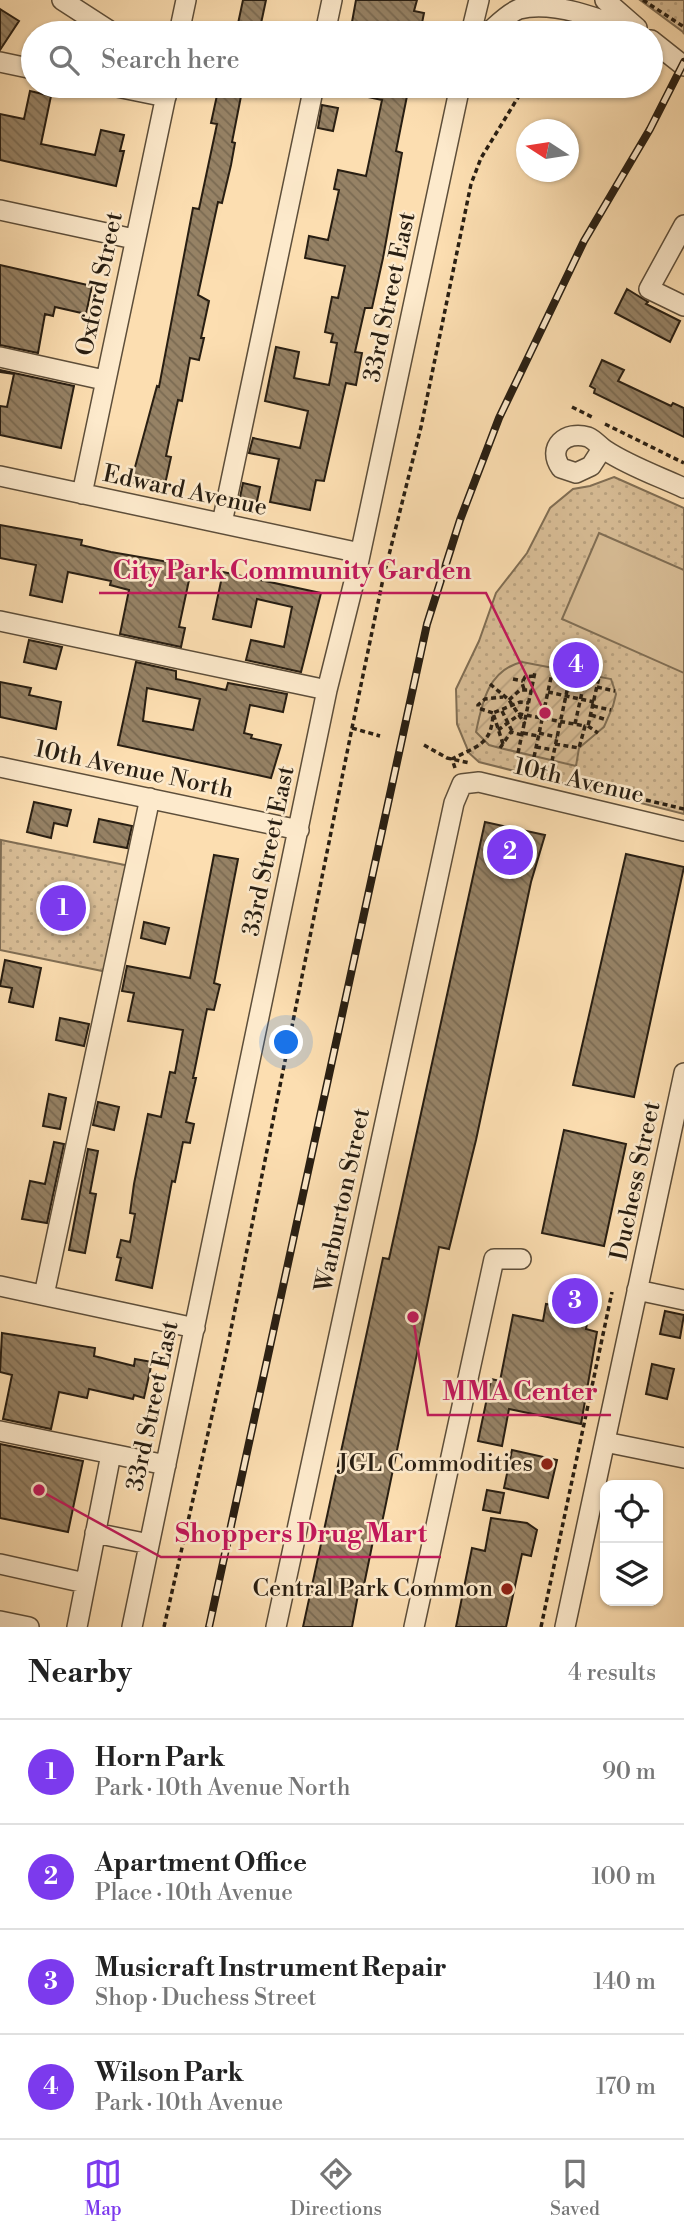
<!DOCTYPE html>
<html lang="en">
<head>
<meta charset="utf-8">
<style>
  body { margin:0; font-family:"Libre Bodoni",serif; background:#f2f2f2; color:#222 }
  .controls { position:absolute; right:21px; bottom:21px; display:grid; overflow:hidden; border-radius:14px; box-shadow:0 2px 5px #0004 }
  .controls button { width:63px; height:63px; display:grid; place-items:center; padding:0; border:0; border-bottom:2px solid #e0e0e0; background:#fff; color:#222; font:35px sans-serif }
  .compass { position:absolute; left:516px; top:119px; width:63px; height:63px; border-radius:50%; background:#fff; box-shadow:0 2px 5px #0004; rotate:282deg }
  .you { position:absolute; left:287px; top:1043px; width:24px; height:24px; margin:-18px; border:5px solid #fff; border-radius:50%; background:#1a73e8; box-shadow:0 0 0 10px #1a73e833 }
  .badge { display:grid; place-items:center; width:46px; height:46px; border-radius:50%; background:#7c3aed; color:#fff; font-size:23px; font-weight:700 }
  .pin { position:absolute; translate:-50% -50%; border:4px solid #fff; box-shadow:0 2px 7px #0006 }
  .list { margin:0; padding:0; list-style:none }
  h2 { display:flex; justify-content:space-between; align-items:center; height:91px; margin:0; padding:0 28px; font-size:30px }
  h2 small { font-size:23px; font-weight:400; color:#767676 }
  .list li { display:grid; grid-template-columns:46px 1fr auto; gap:21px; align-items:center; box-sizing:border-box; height:105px; padding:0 28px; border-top:2px solid #e0e0e0 }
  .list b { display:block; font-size:26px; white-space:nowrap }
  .list p { margin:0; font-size:23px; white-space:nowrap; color:#767676 }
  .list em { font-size:23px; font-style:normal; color:#767676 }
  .icon { flex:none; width:38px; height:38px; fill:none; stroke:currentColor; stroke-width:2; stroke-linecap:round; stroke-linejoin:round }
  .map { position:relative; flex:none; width:684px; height:1627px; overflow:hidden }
  .search { position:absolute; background:#fff; box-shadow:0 2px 5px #0004; left:21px; right:21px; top:21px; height:77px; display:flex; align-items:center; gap:18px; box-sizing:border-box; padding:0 24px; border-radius:38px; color:#767676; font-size:26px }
  .sheet { height:511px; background:#fff }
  nav { display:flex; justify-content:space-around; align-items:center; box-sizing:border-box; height:98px; border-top:2px solid #e0e0e0; background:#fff; font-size:19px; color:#767676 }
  nav a { display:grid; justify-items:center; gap:4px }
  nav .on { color:#7c3aed }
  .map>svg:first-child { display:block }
  .grass { fill:url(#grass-dots); stroke:#806e54; stroke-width:2 }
  .garden { fill:url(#garden-furrows); stroke:#806e54; stroke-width:2 }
  .pitch { fill:#d8bd96; stroke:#806e54; stroke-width:2 }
  .building { fill:url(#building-back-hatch); stroke:#281e12; stroke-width:2; fill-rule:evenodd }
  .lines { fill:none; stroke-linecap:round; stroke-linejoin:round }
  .minor-casing { stroke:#5d4e3a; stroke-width:22 }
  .path { stroke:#281e12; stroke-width:3.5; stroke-dasharray:5 3.5; stroke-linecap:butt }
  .minor { stroke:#fdeacc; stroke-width:19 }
  .rail-casing { stroke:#281e12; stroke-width:8 }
  .rail { stroke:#fdeacc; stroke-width:5; stroke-dasharray:16; stroke-linecap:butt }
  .poi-dot { fill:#8f2418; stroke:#fdeacc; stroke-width:2.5 }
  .labels { text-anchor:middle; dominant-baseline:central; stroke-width:5; stroke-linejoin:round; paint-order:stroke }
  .street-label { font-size:24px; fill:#281e12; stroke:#fdeacc }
  .poi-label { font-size:24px; fill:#281e12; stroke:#fdeacc; text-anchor:end }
  .leader { fill:none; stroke:#c2185b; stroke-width:2.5 }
  .callout-dot { fill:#c2185b; stroke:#fdeacc; stroke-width:2.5 }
  .callout-label { font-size:26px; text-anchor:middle; font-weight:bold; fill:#c2185b; stroke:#fdeacc; stroke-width:5; stroke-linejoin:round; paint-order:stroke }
</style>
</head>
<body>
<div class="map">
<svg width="684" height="1627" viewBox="0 0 684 1627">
  <defs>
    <pattern id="grass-dots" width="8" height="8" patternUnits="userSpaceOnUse" patternTransform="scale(1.75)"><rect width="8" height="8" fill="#d8bd96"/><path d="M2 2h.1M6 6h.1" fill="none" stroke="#b9a280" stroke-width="1.8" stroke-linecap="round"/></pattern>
    <pattern id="garden-furrows" width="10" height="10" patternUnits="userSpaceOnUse" patternTransform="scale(1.75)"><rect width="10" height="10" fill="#d8bd96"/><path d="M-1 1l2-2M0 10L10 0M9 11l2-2" fill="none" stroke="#b9a280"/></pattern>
    <pattern id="building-back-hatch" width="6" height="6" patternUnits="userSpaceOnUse" patternTransform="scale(1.75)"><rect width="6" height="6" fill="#968265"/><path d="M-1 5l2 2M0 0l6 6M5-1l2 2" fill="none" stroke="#7a6a52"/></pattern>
  </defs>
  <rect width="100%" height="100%" fill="#fcdeb1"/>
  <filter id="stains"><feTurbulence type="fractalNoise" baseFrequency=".00286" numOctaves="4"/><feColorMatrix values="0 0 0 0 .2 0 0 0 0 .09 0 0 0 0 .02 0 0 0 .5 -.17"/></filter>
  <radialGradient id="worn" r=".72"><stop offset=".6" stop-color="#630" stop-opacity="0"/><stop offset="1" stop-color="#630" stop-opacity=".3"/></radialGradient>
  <path class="grass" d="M640 0H684V34L683 32Z
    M614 477 684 508V814L479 762 469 753 457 724 456 689 479 641 496 593 527 553 550 508 573 489 590 486Z
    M1 840 135 867 112 973 0 950Z"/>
  <path class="garden" d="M522 662 611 679 616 694 613 706 604 727 579 748 576 766 500 748 489 745 476 732C482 703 488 670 522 662Z"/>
  <path class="pitch" d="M599 533 684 570V673L562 619Z"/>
  <path class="building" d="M243 0H266L259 33H236Z
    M356 0H417L414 11 424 13 420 33H350Z
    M0 9 19 21 0 50Z
    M219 86H243L232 142 235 143 231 165 222 203 218 202 198 295 209 301 201 338H204L199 360 190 358 182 401 178 400 166 456 171 457 164 489 131 482 157 386 159 387 193 208 199 209 217 124 211 123Z
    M349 86H409L396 151 402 153 383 258 372 308H365L355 352 362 353 356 385 346 383 324 481 316 480 310 510 270 502 279 459 249 453 253 438 300 448 308 411 265 401 276 347 299 352 294 378 329 385 337 343 331 342 333 334 325 332 332 297 338 298 345 266 305 258 309 236 328 240 339 190 334 189 338 170 366 176 382 100 349 93Z
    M30 91 51 96 41 144 95 155 101 130 124 135 120 151H124L116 186 0 160V114L24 119Z
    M322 105 338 108 333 131 318 128Z
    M0 265 92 286 86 314 55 307 53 316 45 314 38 353 0 345Z
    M627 289 648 302 646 304 680 321 670 342 615 313Z
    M602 360 624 370 618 381 671 406 673 403 684 408V437L594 393 595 389 590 386Z
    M0 370 74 386 61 448 0 435V406L7 407 14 374 0 372Z
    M243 483 260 487 256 506 239 502Z
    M0 525 82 540 81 545 111 552 192 566 179 627 185 628 181 647 120 634 129 590 110 585 111 581 68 572 62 602 30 595 36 565 0 558Z
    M223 572 321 593 301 672 246 660 251 640 284 647 292 607 257 599 251 627 213 619Z
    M29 640 62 647 56 669 24 662Z
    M136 662 176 671V679L226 690 228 683 287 694 283 712 250 705 244 733 252 735 251 738 281 745 271 778 118 745ZM147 688 200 699 193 730 143 721Z
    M0 682 31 688 29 695 61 702 56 729 0 717Z
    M34 802 71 810 67 826 54 823 51 838 27 832Z
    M99 819 132 826 127 848 94 842Z
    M485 822 545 835 531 882 476 1140 449 1249 439 1247 378 1542 373 1541 364 1585 360 1584 352 1627H303L383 1258 389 1259Z
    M626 854 684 867 634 1097 573 1085Z
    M214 855 238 859 214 983 220 985 214 1010 207 1009 193 1078H196L186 1122 194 1124 190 1143 183 1142 175 1182 172 1181 152 1288 116 1280 121 1258 117 1257 121 1240 130 1242 135 1214 130 1213 134 1184 148 1114 161 1117 170 1072 175 1073 183 1030 128 1021 134 993 122 991 127 966 190 978Z
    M144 922 169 928 165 944 141 938Z
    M5 960 41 968 33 1007 9 1002 12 988 0 986Z
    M60 1018 89 1024 84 1046 56 1040Z
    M49 1094 66 1098 60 1129 43 1126Z
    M98 1102 119 1107 114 1130 93 1125Z
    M564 1130 626 1144 604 1246 542 1233Z
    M54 1142 64 1144 47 1223 22 1219 30 1181 45 1184Z
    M88 1149 98 1151 90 1193 96 1194 85 1253 69 1250Z
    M562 1283 590 1289 589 1296 592 1297 586 1329 597 1332 581 1424 509 1409 502 1446 478 1441 491 1379 500 1381 513 1315 543 1321 546 1304 558 1306Z
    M665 1311 684 1315 680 1338 660 1334Z
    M2 1333 95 1348 94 1356 134 1366 135 1359 152 1362 144 1398 134 1395 133 1399 89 1389 87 1398 59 1392 51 1429 3 1419 12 1375 0 1372Z
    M652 1364 674 1369 667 1399 646 1394Z
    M0 1444 83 1461 68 1532 0 1518Z
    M512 1450 557 1460 548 1498 504 1488Z
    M487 1490 504 1493 500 1513 483 1510Z
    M491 1518 527 1523 537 1530 531 1556 522 1554 506 1627H456L472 1548 485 1551Z"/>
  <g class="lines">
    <g class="minor-casing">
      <path id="minor" d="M62 0 113 33
        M605 0 637 28
        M179 33 186 0
        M325 33 332 0
        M471 33 479 0
        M488 33C497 25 507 14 519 9 555 0 603 20 636 33
        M651 40 684 66
        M0 62 33 69
        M112 86 166 97
        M0 210 134 239
        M684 225 649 289 684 306
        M0 357 104 380
        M602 449 591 466 576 473 561 468C546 447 566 430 588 437 595 440 599 446 605 450 629 466 658 476 684 488
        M0 476 360 553
        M82 494 168 86
        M222 523 314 86
        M0 621 327 690
        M0 767 299 830
        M0 1286 195 1328
        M637 1290 684 1300
        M44 1295 150 798
        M0 1431 166 1465
        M605 1442 684 1458
        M95 1533 149 1544
        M0 1564 85 1583
        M0 1621 29 1627
        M77 1627 111 1454
        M132 1627 327 690 356 574 460 86
        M276 1627 454 803 462 784 479 782 684 831
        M414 1627 494 1259H521
        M565 1627 684 1073"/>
    </g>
    <path class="path" d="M643 0 684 27
      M572 407 592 417
      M605 424 684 463
      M513 679 523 681
      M490 684 509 700 525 724
      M597 687 615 691
      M524 689 522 683 525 677 534 676
      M548 692 594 702
      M509 700 520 690H532
      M593 706 611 710
      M502 711 512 731
      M591 715 607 720
      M575 724 586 674
      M588 726 598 733
      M352 728 380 736
      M498 730 520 714 585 726
      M523 733 538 736
      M539 733 557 737
      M503 744 493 713 520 702 529 703
      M555 744 579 748 585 726H588L599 677
      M424 745 447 758 470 763
      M536 747 554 750
      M500 748 511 732 522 735
      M518 753 535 672
      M534 757 553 668
      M552 761 571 672
      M455 768 452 759C477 746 492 745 493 713L478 708V705L485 699 503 697
      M646 800 684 809
      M164 1627 226 1354 352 728 383 579 421 427 471 184 481 158 525 86
      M541 1627 612 1292"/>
    <use href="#minor" class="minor"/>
    <g class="rail-casing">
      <path id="rail" d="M209 1627 427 624 460 520 499 418 584 241 650 129 684 62"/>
    </g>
    <use href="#rail" class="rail"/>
  </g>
  <g class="poi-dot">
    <circle cx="547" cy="1464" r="7"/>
    <circle cx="507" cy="1589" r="7"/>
  </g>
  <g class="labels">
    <g class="street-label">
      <text transform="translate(100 284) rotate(-78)">Oxford Street</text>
      <text transform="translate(390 297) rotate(-78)">33rd Street East</text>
      <text transform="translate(185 491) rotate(12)">Edward Avenue</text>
      <text transform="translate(134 770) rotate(12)">10th Avenue North</text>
      <text transform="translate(579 781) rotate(13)">10th Avenue</text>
      <text transform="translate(269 851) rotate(-78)">33rd Street East</text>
      <text transform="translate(636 1181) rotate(-78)">Duchess Street</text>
      <text transform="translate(343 1200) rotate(-78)">Warburton Street</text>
      <text transform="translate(153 1406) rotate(-78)">33rd Street East</text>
    </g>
    <g class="poi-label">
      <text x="533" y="1464">JGL Commodities</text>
      <text x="493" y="1589">Central Park Common</text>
    </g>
  </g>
  <path class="leader" d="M545 713L486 593H99M413 1317L428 1415H611M39 1490L161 1557H441"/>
  <g class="callout-dot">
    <circle cx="545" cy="713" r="7"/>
    <circle cx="413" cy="1317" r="7"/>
    <circle cx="39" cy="1490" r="7"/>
  </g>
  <g class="callout-label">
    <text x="292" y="579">City Park Community Garden</text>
    <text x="520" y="1400">MMA Center</text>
    <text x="301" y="1542">Shoppers Drug Mart</text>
  </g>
  <rect width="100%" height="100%" filter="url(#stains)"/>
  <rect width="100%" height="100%" fill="url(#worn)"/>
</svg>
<div class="controls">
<button><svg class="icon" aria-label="locate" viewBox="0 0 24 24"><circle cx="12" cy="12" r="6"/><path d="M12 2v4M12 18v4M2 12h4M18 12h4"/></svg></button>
<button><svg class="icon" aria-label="layers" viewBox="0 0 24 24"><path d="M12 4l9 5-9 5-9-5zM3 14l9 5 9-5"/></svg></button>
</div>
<svg class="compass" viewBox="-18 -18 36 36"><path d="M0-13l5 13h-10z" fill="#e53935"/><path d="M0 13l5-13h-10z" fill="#767676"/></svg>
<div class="you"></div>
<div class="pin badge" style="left:63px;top:908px">1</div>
<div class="pin badge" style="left:510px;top:852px">2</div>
<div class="pin badge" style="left:575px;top:1301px">3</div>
<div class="pin badge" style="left:576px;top:665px">4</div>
<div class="search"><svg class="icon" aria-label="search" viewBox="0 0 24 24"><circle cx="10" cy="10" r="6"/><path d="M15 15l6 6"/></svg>Search here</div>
</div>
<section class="sheet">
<h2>Nearby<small>4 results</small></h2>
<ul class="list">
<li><span class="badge">1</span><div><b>Horn Park</b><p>Park · 10th Avenue North</p></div><em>90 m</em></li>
<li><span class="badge">2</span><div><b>Apartment Office</b><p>Place · 10th Avenue</p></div><em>100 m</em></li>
<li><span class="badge">3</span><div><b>Musicraft Instrument Repair</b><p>Shop · Duchess Street</p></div><em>140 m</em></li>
<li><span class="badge">4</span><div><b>Wilson Park</b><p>Park · 10th Avenue</p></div><em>170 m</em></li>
</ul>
</section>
<nav>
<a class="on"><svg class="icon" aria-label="map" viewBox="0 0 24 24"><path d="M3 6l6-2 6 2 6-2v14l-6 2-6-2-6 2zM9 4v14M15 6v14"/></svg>Map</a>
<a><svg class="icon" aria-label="directions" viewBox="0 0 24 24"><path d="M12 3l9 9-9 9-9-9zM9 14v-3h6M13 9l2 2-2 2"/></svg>Directions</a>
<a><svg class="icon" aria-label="saved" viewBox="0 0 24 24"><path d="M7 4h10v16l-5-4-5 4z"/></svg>Saved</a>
</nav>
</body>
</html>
